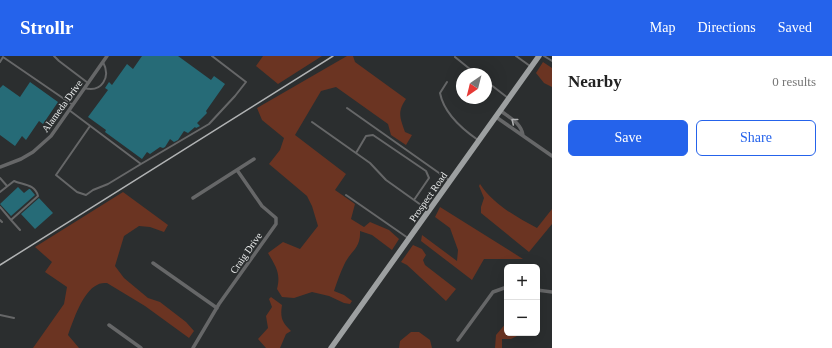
<!DOCTYPE html>
<html lang="en">
<head>
<meta charset="utf-8">
<style>
  body { margin:0; font-family:Georgia,serif; background:#f2f2f2; color:#222 }
  .controls { position:absolute; right:12px; bottom:12px; display:grid; overflow:hidden; border-radius:6px; box-shadow:0 4px 16px #0002 }
  .controls button { width:36px; height:36px; display:grid; place-items:center; padding:0; border:0; border-bottom:1px solid #e0e0e0; background:#fff; color:#222; font:20px sans-serif }
  .compass { position:absolute; left:456px; top:12px; width:36px; height:36px; border-radius:50%; background:#fff; box-shadow:0 4px 16px #0002; rotate:215deg }
  .list { margin:0; padding:0; list-style:none }
  h2 { display:flex; justify-content:space-between; align-items:center; height:52px; margin:0; padding:0 16px; font-size:17px }
  h2 small { font-size:13px; font-weight:400; color:#767676 }
  .actions { display:flex; gap:8px; padding:12px 16px }
  .actions a { flex:1; padding:9px 0; border:1px solid #2563eb; border-radius:6px; text-align:center; font-size:14px; color:#2563eb }
  .actions .main { background:#2563eb; color:#fff }
  .map { position:relative; flex:none; width:552px; height:292px; overflow:hidden }
  header { display:flex; align-items:center; gap:24px; box-sizing:border-box; height:56px; padding:0 20px; background:#2563eb; color:#fff }
  header strong { font-size:19px }
  nav { display:flex; gap:22px; margin-inline-start:auto; font-size:14px }
  main { display:flex }
  aside { flex:1; background:#fff }
  .map>svg:first-child { display:block }
  .green { fill:#6b3422 }
  .building { fill:#266b77 }
  .lines { fill:none; stroke-linecap:round; stroke-linejoin:round }
  .service { stroke:#666768; stroke-width:2 }
  .minor { stroke:#666768; stroke-width:3.5 }
  .primary { stroke:#9da0a1; stroke-width:5.5 }
  .rail { stroke:#b1b3b4; stroke-width:1.5 }
  .oneway { stroke:#b0b1b2 }
  .labels { text-anchor:middle; dominant-baseline:central; stroke-width:3; stroke-linejoin:round; paint-order:stroke }
  .street-label { font-size:10px; fill:#eceeee; stroke:#2b2e2f }
</style>
</head>
<body>
<header>
<strong>Strollr</strong>
<nav><a>Map</a><a>Directions</a><a>Saved</a></nav>
</header>
<main>
<div class="map">
<svg width="552" height="292" viewBox="0 0 552 292">
  <rect width="100%" height="100%" fill="#2b2e2f"/>
  <path class="green" d="M263 0H322L278 28 256 10Z
    M347 0H353L355 6 406 43C397 56 400 62 405 76L412 79 406 89 391 79 388 68 336 31 321 35 295 79 346 118 335 134 355 148 351 163 364 171 370 166 389 174 399 183 392 194 372 179 360 175C361 193 350 195 344 209 340 217 337 226 334 235L344 239 352 245 350 248 344 247 329 240 312 236 294 242 282 241 277 233C281 217 276 211 268 197L283 186 300 193 318 170 312 150 307 140 269 108 280 94 284 82 262 64 257 52Z
    M543 6 552 12V31L544 27 536 17Z
    M480 128C493 148 516 161 537 172L552 153V168L529 196 481 157V151L484 142 479 130Z
    M123 136 168 169 164 176 150 171 139 170 124 180 115 210 124 222 148 242 160 246 186 266 194 275 189 282 145 250 107 227C104 227 100 227 97 229 83 235 73 265 68 279L79 292H33L64 248 67 231 45 216 52 206 35 191Z
    M440 151 523 203H484L472 224 421 185 422 179 457 205 458 194 450 172 435 161Z
    M413 189 422 193 426 199 423 204 425 209 456 233 446 245 407 209 401 206Z
    M271 241 282 249C280 262 282 266 291 275L286 278 280 292H266L258 283 268 272 266 260 272 251 269 243Z
    M507 266V277H516L517 280 511 283H502V292H495L496 279Z
    M411 276H419L430 284 432 292H399L400 285Z"/>
  <path class="building" d="M142 0H178L211 24 214 20 225 28 206 55 207 57 197 67 200 70 196 72 195 71 188 77 184 75 178 84 174 86 170 83 165 91 163 92 160 91 150 98 147 96 142 103 105 76 106 74 88 61 108 34 105 32 109 26 112 29 127 8 133 13Z
    M30 26 58 46 43 68 39 65 26 84 22 80 15 90 0 79V32L3 29 20 41Z
    M18 131 24 137 29 133H30L35 139 11 160 0 148Z
    M39 142 53 157 35 173 21 158Z"/>
  <g class="lines">
    <path class="service" d="M54 0 59 5 88 27
      M516 0 530 10
      M544 0 552 5
      M455 1 476 18
      M0 6 3 1 73 49
      M486 25 508 42
      M447 26 440 37C444 58 462 73 478 84
      M84 32C102 37 111 21 103 6
      M347 52 449 124
      M69 54 141 108 108 128 93 134 86 139 77 136 56 119 90 70
      M312 66 370 107 386 124 428 154
      M356 97 366 80 373 79 426 115 429 122 414 144
      M141 108 209 68 235 40 246 26 212 0
      M0 122 7 130
      M0 136 14 125C23 129 35 128 38 140L11 164 0 151
      M346 139 408 182
      M0 164 2 166
      M11 164 20 174
      M0 259 14 262"/>
    <path class="minor" d="M501 55C510 62 521 67 523 79
      M496 61 552 100
      M0 111 21 103 33 96 51 80 107 0
      M193 142 254 103
      M153 207 217 252
      M537 234 552 236
      M109 269 141 292
      M458 284 493 236 507 231
      M193 292 219 248 276 168V162L262 150 237 114"/>
    <path class="primary" d="M331 292 539 0"/>
    <path class="rail" d="M0 209 333 0"/>
  </g>
  <defs><path id="oneway-chevron" d="M-2-3.5L2.5 0L-2 3.5" fill="none" stroke-width="1.6" stroke-linecap="round" stroke-linejoin="round"/></defs>
  <use class="oneway" href="#oneway-chevron" transform="translate(514 65) rotate(-141)"/>
  <g class="labels">
    <g class="street-label">
      <text transform="translate(62 50) rotate(-54)">Alameda Drive</text>
      <text transform="translate(428 141) rotate(-55)">Prospect Road</text>
      <text transform="translate(246 197) rotate(-55)">Craig Drive</text>
    </g>
  </g>
</svg>
<div class="controls">
<button>+</button>
<button>−</button>
</div>
<svg class="compass" viewBox="-18 -18 36 36"><path d="M0-13l5 13h-10z" fill="#e53935"/><path d="M0 13l5-13h-10z" fill="#767676"/></svg>
</div>
<aside>
<h2>Nearby<small>0 results</small></h2>
<ul class="list">
</ul>
<div class="actions"><a class="main">Save</a><a>Share</a></div>
</aside>
</main>
</body>
</html>
